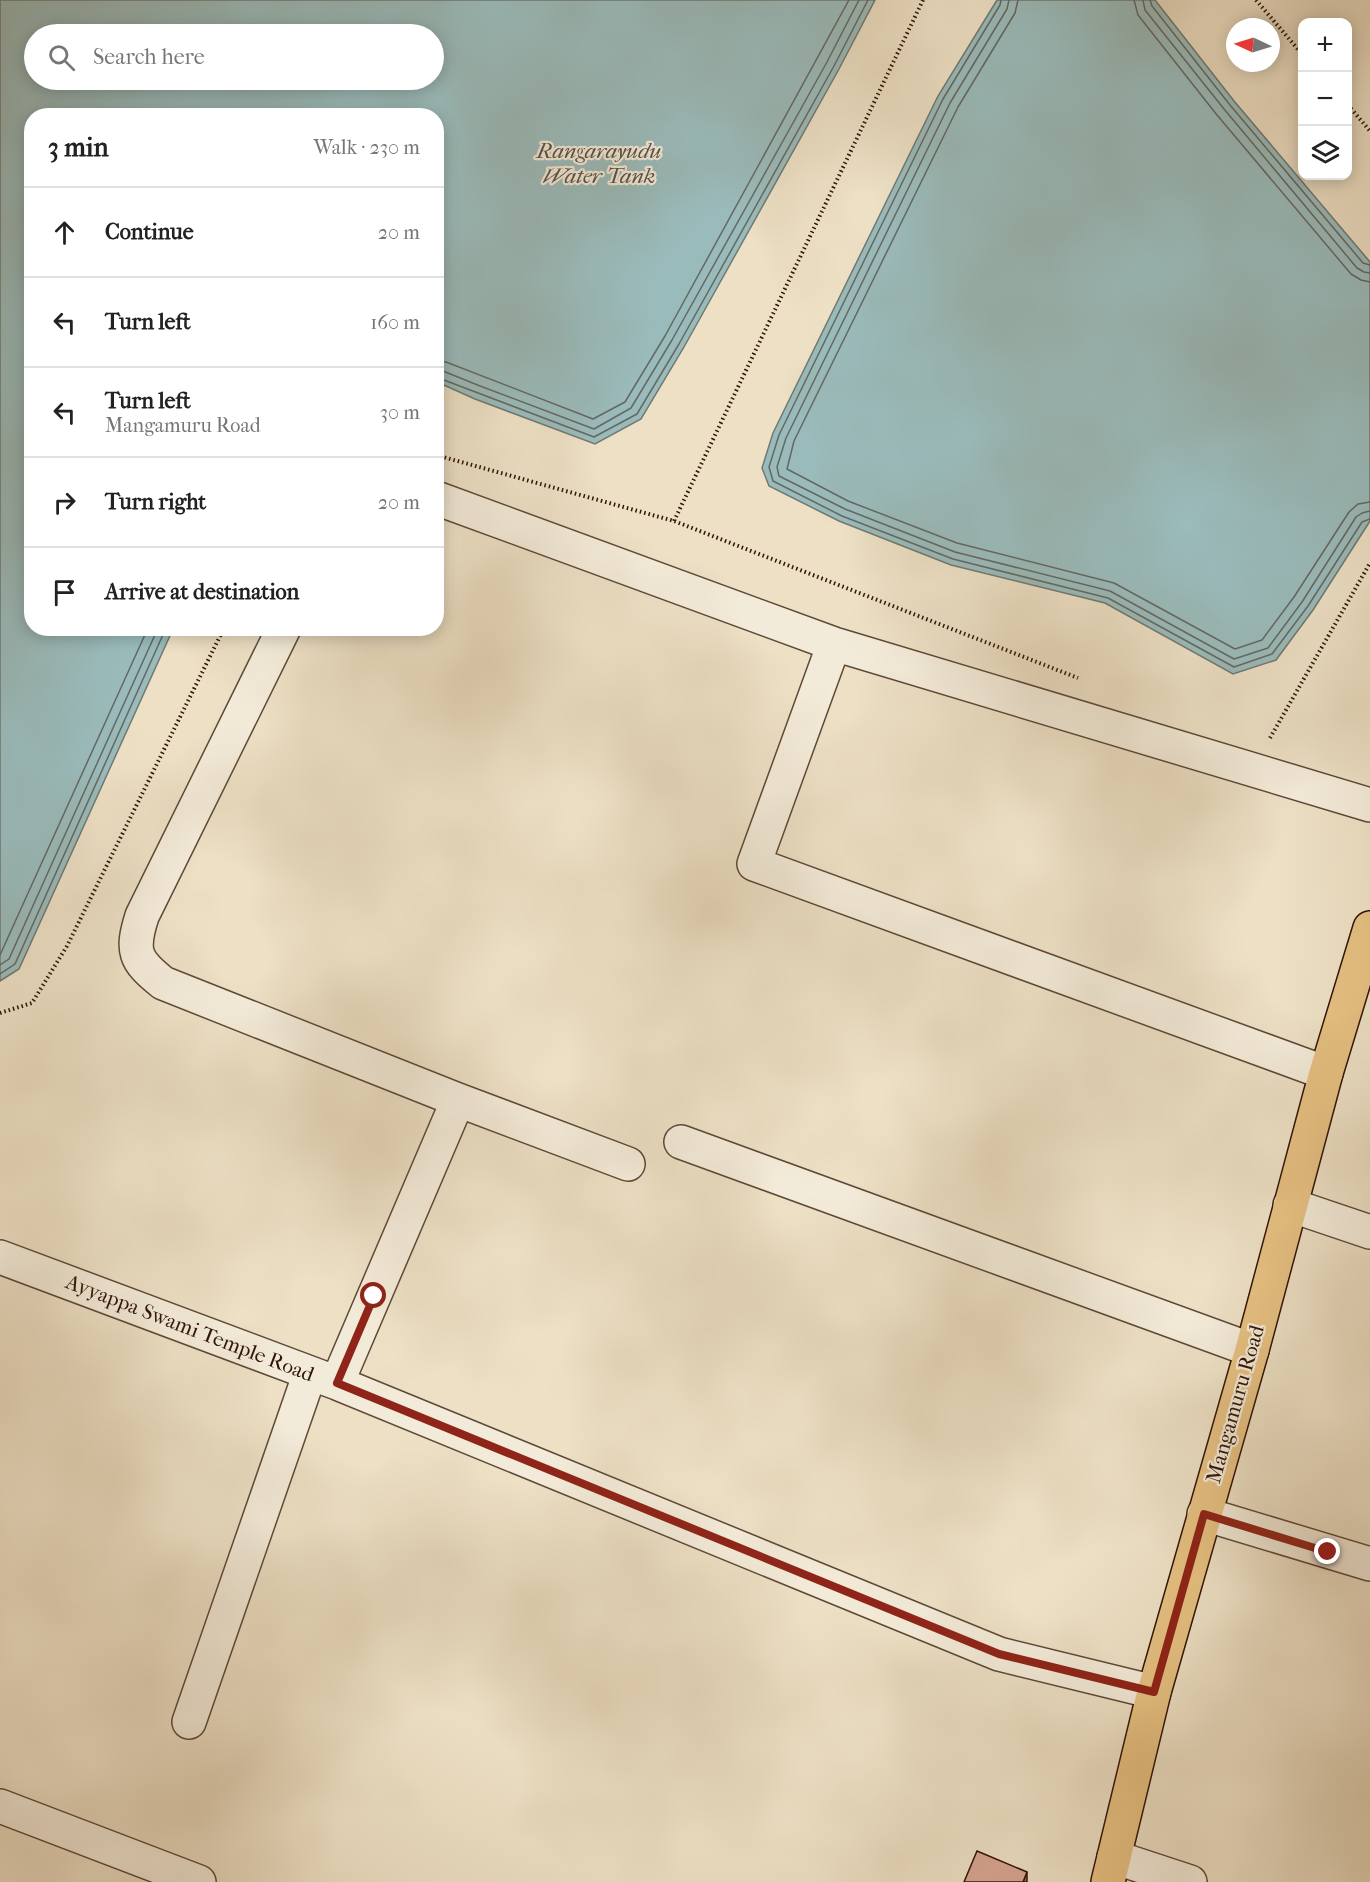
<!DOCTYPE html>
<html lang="en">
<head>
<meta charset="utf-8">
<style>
  body { margin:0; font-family:"IM FELL French Canon",serif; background:#f6f6f6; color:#222 }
  .controls { position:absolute; right:18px; top:18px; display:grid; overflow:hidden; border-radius:12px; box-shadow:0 3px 15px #0003 }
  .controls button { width:54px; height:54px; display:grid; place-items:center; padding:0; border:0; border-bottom:2px solid #e0e0e0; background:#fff; color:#222; font:30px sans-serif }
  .compass { position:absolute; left:1226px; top:18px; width:54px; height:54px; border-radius:50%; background:#fff; box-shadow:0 3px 15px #0003; rotate:274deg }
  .stop { position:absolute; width:18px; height:18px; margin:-14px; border:4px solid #8f2418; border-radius:50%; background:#fff }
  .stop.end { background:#8f2418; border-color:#fff; box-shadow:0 2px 6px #0008 }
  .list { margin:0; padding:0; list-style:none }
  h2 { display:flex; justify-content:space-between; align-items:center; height:78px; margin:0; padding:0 24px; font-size:26px }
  h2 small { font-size:20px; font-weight:400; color:#767676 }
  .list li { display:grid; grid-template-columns:39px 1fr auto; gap:18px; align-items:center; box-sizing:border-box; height:90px; padding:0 24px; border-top:2px solid #e0e0e0 }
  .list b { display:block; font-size:22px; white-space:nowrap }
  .list p { margin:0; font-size:20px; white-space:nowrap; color:#767676 }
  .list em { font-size:20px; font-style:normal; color:#767676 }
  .icon { flex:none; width:33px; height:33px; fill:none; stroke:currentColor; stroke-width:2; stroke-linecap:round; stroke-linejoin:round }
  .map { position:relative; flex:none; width:1370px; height:1882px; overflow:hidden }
  .search { position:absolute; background:#fff; box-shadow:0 3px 15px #0003; left:24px; top:24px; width:420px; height:66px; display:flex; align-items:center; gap:15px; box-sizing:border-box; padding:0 21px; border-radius:33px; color:#767676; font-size:22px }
  .panel { position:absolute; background:#fff; box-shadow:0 3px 15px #0003; left:24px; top:108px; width:420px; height:528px; border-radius:24px }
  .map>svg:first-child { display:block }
  .water { fill:#9abbbb; stroke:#707973; stroke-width:1.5; fill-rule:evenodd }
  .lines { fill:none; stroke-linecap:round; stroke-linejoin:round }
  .shore { stroke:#656862; stroke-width:1.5 }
  .minor-casing { stroke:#5f4837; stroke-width:36 }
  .major-casing { stroke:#301508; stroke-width:36 }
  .path { stroke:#301508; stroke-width:4; stroke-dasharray:1.5 3; stroke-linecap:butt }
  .minor { stroke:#f3ebd9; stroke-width:33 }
  .major { stroke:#e6c082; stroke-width:33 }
  .shaded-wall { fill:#977467; stroke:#301508; stroke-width:1.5 }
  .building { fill:#d8a593; stroke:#301508; stroke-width:1.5 }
  .route { stroke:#8f2418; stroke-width:8 }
  .labels { text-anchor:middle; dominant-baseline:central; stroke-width:4.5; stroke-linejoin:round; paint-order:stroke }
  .street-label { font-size:21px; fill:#301508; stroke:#f3ebd9 }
  .water-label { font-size:22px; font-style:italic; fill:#554f47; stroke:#f3ebd9 }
</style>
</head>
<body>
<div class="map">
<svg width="1370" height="1882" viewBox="0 0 1370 1882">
  <rect width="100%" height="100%" fill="#ede0c5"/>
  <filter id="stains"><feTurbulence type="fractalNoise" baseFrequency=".00333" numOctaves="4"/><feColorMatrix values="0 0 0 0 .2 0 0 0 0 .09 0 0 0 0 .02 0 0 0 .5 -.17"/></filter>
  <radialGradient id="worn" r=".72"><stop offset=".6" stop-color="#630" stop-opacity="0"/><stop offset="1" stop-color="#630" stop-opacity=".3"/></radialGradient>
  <path class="water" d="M0 0H875L839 69 684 347 641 419 595 444 475 399 437 382 436 116H32V628L173 629 19 969 0 981ZM34 34H434V80H34Z
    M997 0H1155L1234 101 1370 262V521L1313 610 1276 660 1233 674 1105 603 951 565 839 521 769 486 762 468 773 433 938 96Z"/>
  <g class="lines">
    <path class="shore" d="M1001 0 1000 5 943 99 779 435 769 467 773 481 842 516 953 559 1108 598 1234 667 1272 654 1308 606 1362 522 1370 519
      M1009 0 1007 9 950 103 786 438 777 467 779 476 845 509 955 552 1110 591 1234 659 1268 648 1302 602 1356 517 1362 513 1370 511
      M1018 0 1015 13 958 107 794 441 787 469 848 501 957 543 1114 583 1235 649 1262 640 1294 597 1349 512 1358 504 1370 502
      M1134 0 1138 15 1217 115 1351 274 1361 280 1370 282
      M1143 0 1145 10 1224 109 1357 268 1364 272 1370 273
      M1150 0 1152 6 1230 105 1363 263 1370 265
      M436 361 446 362 593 419 625 402 665 336 849 0
      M436 370 443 371 480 386 594 429 631 408 672 340 827 62 859 0
      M436 377 594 437 637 414 679 344 834 66 868 0
      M0 955 148 628
      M0 965 9 959 158 628
      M0 974 15 964 166 628"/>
    <g class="minor-casing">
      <path id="minor" d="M436 498 834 644 1370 805
        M284 628 142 916C131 951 134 960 163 983L458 1100 628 1164
        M834 644 754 864 1326 1073
        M681 1142 1252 1350
        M1290 1205 1370 1232
        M0 1257 337 1383 999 1654 1154 1692
        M337 1383 458 1100
        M1204 1514 1370 1564
        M189 1722 310 1373
        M0 1806 199 1882
        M1114 1857 1190 1882"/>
    </g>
    <g class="major-casing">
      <path id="major" d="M1108 1882 1154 1692 1252 1350 1326 1073 1370 928"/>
    </g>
    <path class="path" d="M1256 0 1302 54
      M1348 105 1370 131
      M436 455 674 521 1078 678
      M674 521 923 0
      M1270 738 1370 563
      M0 1013 32 1003 67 946 224 628"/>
    <use href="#minor" class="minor"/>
    <use href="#major" class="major"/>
  </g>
  <path class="shaded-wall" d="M1027 1872V1882H1023Z"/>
  <path class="building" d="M977 1851 1027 1872 1023 1882H964Z"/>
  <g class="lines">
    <path class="route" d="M374 1296 337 1383 999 1654 1154 1692 1204 1514 1328 1552"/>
  </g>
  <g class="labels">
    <g class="street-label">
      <text transform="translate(190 1328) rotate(21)">Ayyappa Swami Temple Road</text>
      <text transform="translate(1235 1404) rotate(-74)">Mangamuru Road</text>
    </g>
    <g class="water-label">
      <text x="599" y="151">Rangarayudu<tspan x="599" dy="25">Water Tank</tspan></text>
    </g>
  </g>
  <rect width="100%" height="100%" filter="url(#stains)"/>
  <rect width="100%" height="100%" fill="url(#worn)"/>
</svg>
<div class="controls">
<button>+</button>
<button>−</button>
<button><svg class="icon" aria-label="layers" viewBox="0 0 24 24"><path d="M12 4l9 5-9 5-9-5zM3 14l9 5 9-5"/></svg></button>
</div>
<svg class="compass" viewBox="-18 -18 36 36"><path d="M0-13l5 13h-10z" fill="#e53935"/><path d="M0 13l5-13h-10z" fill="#767676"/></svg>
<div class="stop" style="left:374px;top:1296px"></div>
<div class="stop end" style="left:1328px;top:1552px"></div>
<div class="search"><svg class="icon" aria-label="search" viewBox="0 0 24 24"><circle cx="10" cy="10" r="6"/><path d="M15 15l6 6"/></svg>Search here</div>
<section class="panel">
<h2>3 min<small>Walk · 230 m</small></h2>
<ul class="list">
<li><svg class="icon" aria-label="ahead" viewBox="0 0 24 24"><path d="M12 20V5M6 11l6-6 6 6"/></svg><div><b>Continue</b></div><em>20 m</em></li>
<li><svg class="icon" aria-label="left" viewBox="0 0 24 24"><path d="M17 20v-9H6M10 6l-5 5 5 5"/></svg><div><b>Turn left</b></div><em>160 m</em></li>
<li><svg class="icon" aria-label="left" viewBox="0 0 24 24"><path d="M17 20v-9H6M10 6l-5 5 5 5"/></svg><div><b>Turn left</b><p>Mangamuru Road</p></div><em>30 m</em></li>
<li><svg class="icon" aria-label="right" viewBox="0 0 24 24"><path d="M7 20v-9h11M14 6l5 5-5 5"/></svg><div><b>Turn right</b></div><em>20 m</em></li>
<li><svg class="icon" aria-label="arrive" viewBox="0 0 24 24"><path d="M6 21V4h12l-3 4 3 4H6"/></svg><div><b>Arrive at destination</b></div></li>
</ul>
</section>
</div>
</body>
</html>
